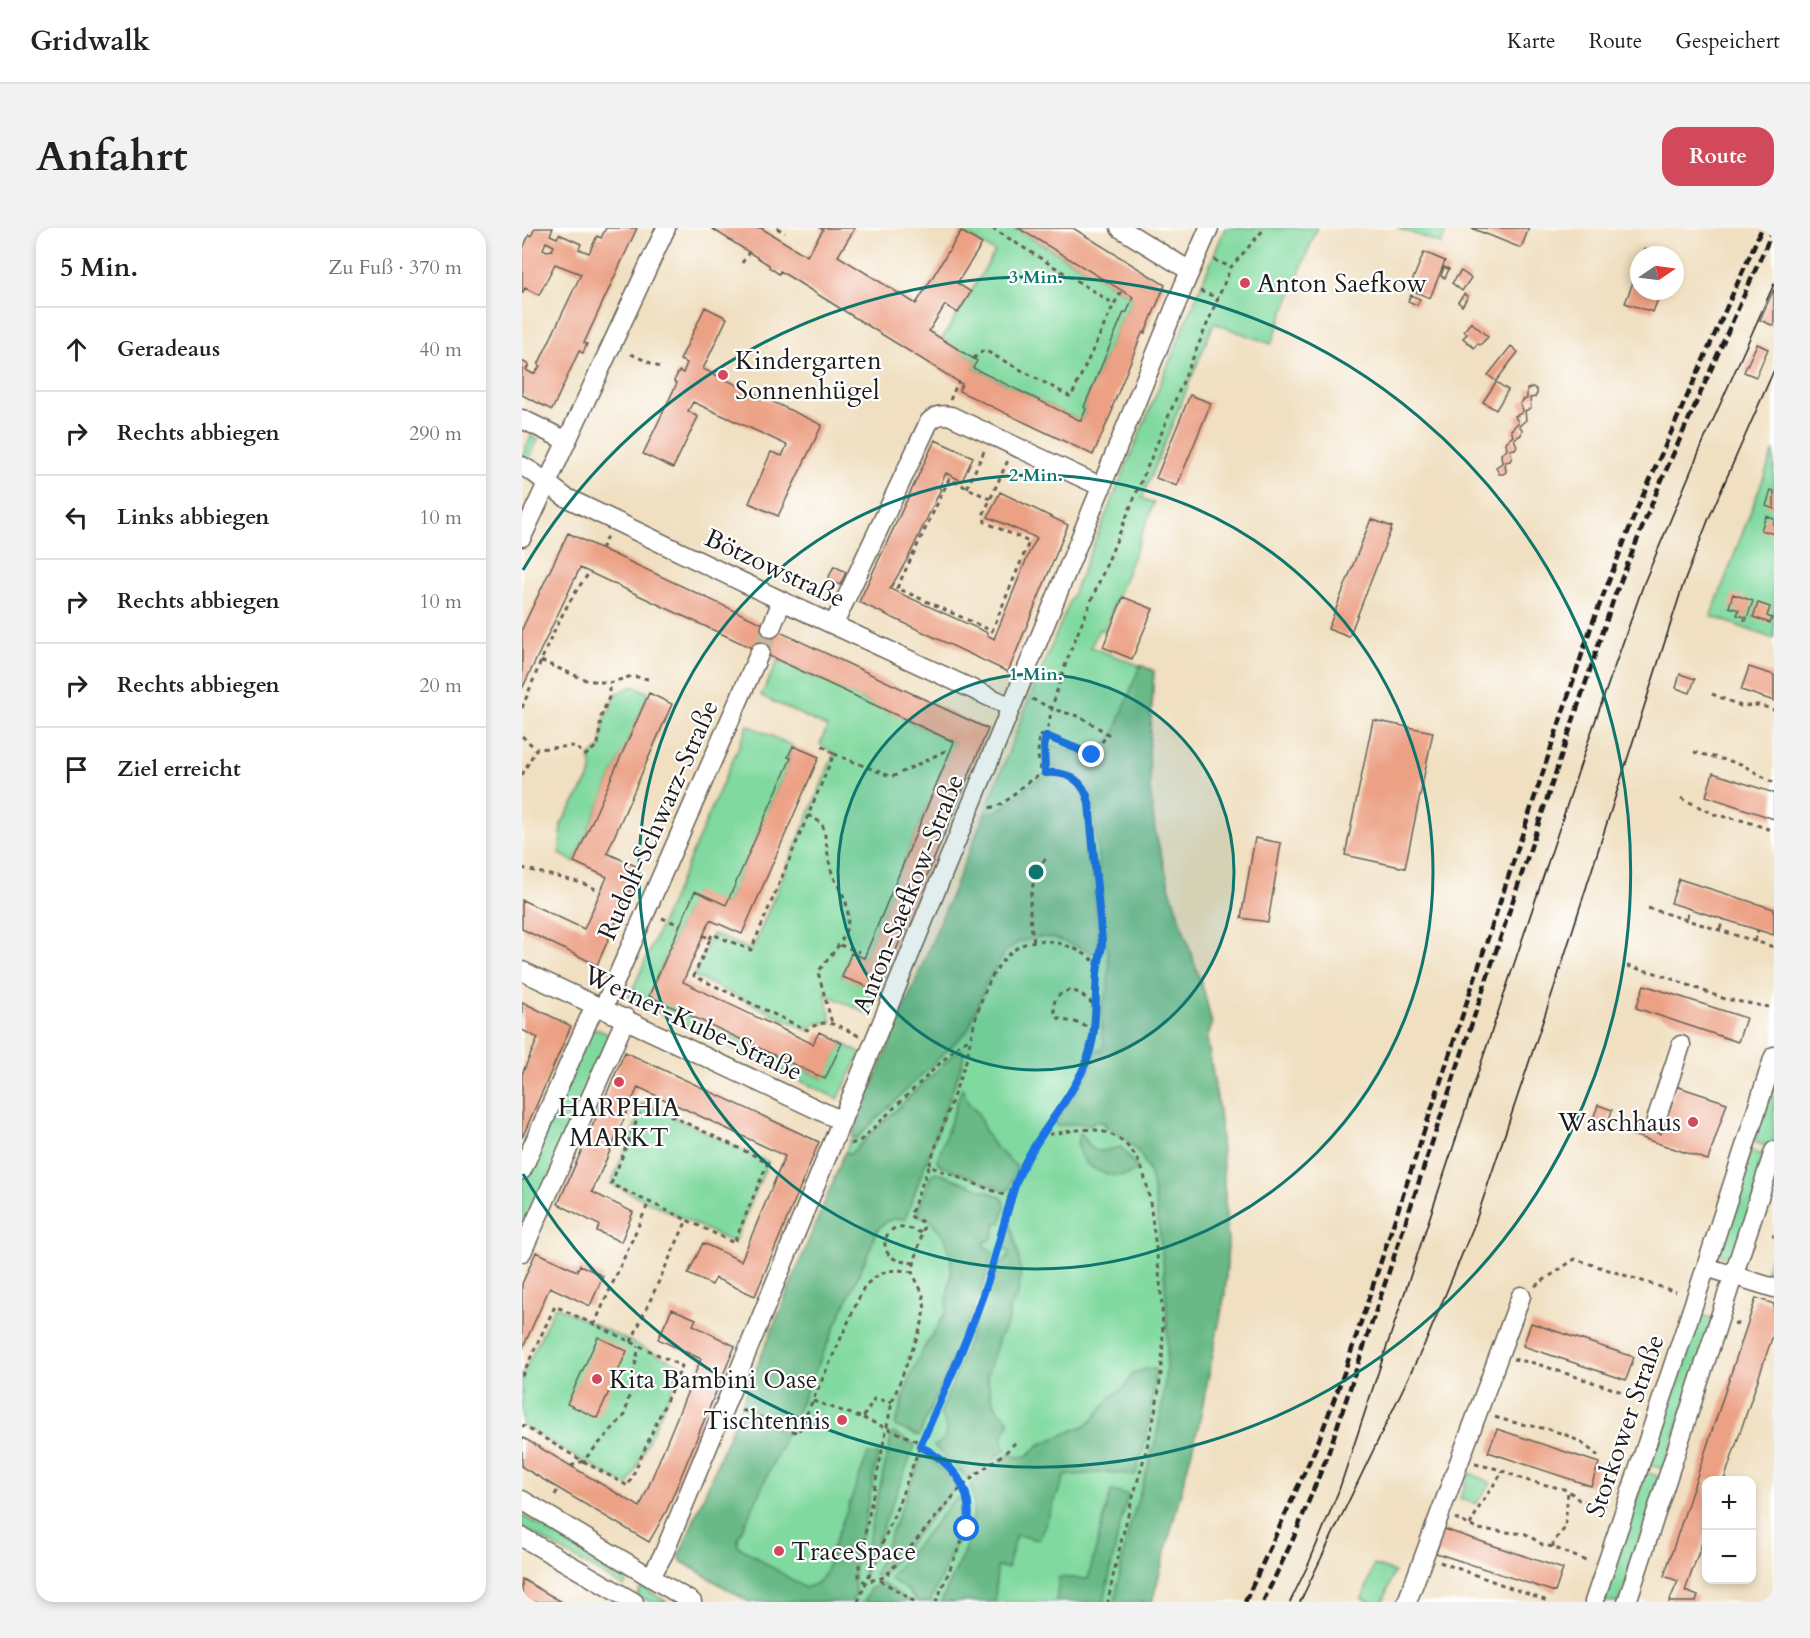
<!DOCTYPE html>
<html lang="de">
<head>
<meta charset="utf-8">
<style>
  body { margin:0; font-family:Cardo,serif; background:#f2f2f2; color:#202124 }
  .controls { position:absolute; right:18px; bottom:18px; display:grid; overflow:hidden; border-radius:12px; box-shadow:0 3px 9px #0003 }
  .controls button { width:54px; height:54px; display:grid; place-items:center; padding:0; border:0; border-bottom:2px solid #e0e0e0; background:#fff; color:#202124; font:30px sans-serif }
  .compass { position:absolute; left:1108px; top:18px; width:54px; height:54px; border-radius:50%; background:#fff; box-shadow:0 3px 9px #0003; rotate:77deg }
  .stop { position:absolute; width:18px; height:18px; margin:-14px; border:4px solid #1a73e8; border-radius:50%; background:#fff }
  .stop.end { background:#1a73e8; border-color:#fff; box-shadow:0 2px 6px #0008 }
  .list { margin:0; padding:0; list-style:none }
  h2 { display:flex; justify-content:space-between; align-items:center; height:78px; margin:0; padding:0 24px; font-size:26px }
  h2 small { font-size:20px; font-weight:400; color:#757577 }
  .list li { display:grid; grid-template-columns:39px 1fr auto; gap:18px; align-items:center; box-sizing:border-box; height:84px; padding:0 24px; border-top:2px solid #e0e0e0 }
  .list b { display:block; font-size:22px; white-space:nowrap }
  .list em { font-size:20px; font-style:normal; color:#757577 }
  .icon { flex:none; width:33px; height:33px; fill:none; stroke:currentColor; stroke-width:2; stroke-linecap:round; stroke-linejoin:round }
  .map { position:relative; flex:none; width:1252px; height:1374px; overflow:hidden; border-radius:18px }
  header { display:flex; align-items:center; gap:36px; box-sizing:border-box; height:84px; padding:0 30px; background:#fff; border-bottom:2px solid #e0e0e0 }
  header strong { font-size:28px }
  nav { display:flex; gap:33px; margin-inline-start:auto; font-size:21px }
  .intro { display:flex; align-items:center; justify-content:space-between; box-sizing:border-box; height:144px; padding:0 36px }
  h1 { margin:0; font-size:42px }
  .button { padding:15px 27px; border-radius:18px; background:#d1495b; color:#fff; font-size:21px; font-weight:700 }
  main { display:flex; gap:36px; padding:0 36px }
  aside { flex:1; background:#fff; border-radius:18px; box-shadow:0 3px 9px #0003 }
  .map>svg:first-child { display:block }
  .green { fill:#80d99f; stroke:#4e7a5e; stroke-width:1.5 }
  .forest { fill:#68b986; stroke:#426a51; stroke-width:1.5 }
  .building { fill:#eca185; fill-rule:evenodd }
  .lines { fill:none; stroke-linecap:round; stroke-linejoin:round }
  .minor-tunnel { stroke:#c6b89f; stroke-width:18; stroke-dasharray:18 9; stroke-linecap:butt }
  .minor-casing { stroke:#666055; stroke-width:21 }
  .path { stroke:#666055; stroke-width:3; stroke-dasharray:4.5 4.5; stroke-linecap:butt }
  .minor { stroke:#fff; stroke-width:18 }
  .tram { stroke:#1c1c1c; stroke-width:1.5 }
  .rail { stroke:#1c1c1c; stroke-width:4.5; stroke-dasharray:9 4.5; stroke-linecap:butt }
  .route { stroke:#1a73e8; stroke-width:8 }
  .ring { fill:none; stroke:#0f766e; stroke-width:3 }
  .poi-dot { fill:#d1495b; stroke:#fff; stroke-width:2 }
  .labels { text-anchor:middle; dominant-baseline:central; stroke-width:4.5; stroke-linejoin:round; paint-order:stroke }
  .poi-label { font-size:26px; fill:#1c1c1c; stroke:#fff; text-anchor:start }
  .street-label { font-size:26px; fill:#1c1c1c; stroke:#fff }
  .centre { fill:#0f766e; stroke:#fff; stroke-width:3 }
  .ring-label { font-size:18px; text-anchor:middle; font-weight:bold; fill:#0f766e; stroke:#fff; stroke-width:4.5; stroke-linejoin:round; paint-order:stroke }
</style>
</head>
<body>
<header>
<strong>Gridwalk</strong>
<nav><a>Karte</a><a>Route</a><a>Gespeichert</a></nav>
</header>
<div class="intro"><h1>Anfahrt</h1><a class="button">Route</a></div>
<main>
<aside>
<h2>5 Min.<small>Zu Fuß · 370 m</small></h2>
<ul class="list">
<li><svg class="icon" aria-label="ahead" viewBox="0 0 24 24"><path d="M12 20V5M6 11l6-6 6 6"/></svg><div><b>Geradeaus</b></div><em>40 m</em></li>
<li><svg class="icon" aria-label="right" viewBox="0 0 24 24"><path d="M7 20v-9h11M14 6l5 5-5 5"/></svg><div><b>Rechts abbiegen</b></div><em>290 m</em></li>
<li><svg class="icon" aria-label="left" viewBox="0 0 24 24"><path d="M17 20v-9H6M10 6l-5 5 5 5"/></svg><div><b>Links abbiegen</b></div><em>10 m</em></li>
<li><svg class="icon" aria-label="right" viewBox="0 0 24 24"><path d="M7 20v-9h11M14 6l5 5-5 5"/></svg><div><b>Rechts abbiegen</b></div><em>10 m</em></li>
<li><svg class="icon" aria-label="right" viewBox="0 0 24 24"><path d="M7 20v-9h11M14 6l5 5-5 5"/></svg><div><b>Rechts abbiegen</b></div><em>20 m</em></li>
<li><svg class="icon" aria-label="arrive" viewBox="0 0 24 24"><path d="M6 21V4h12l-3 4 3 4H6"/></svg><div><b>Ziel erreicht</b></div></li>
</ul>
</aside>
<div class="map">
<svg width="1252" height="1374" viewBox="0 0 1252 1374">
  <rect width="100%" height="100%" fill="#fff"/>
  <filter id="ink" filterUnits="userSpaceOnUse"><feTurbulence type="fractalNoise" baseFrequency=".0167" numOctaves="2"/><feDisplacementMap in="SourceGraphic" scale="12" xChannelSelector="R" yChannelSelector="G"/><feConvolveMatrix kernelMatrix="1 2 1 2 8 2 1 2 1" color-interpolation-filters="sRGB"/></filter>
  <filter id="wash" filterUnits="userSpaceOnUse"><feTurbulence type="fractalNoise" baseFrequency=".008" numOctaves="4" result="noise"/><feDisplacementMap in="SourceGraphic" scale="24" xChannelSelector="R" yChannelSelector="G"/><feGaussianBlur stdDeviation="1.35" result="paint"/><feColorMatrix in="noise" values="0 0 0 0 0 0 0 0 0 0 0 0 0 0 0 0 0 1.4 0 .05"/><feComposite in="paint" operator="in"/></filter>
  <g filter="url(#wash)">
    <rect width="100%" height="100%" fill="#f0dfc0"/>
    <path class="green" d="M434 0H492L611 69 605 84H602L562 179 564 181 559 193 451 140 455 133 420 111 473 24Z
      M703 0H795L749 116 692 95 620 270 632 275 582 403 577 401 569 419 632 443 627 519 628 560 633 603 648 661 683 767 690 797 685 810 697 883 706 1014 703 1065 677 1195 630 1374H227L160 1334 158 1326 463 585 504 479Z
      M876 0H920L924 2 919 16Z
      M9 208 16 211 6 233 0 230V228Z
      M1252 222V411L1189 388Z
      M256 432 432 514 342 730 329 726 320 748 357 763 349 787 303 766 310 795H295L285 802 172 748 190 706 230 722 312 526 298 516 305 499 239 468Z
      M112 458 127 465 52 634 38 626 39 596 67 551 70 540 67 529 79 519 82 492 95 465Z
      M226 497 271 518 266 529 269 530 204 677 173 664 127 767 302 851 320 815 339 825 316 871 107 770Z
      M72 800 88 807 0 1012V955L67 803Z
      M1252 854V914L1250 920 1232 914Z
      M122 875 246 934 212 1015 89 956Z
      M1229 923 1247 929 1213 1031 1195 1025Z
      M1252 1019V1053L1241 1050Z
      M33 1078 160 1138 106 1258 59 1232 0 1197V1148Z
      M1176 1086 1192 1091 1141 1241 1125 1236Z
      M1123 1244 1139 1249 1097 1374H1080Z
      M948 1245 969 1255 954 1276 938 1270Z
      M0 1287 106 1350 102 1359 0 1299Z
      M852 1337 872 1344 861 1374H849L840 1371Z
      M120 1359 145 1374H128L115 1367Z"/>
    <path class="forest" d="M618 437 632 443 627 519 628 560 633 603 648 661 683 767 690 797 685 810 697 883 706 1014 703 1065 677 1195 630 1374H593C597 1348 601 1323 608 1298 616 1268 627 1240 634 1210 650 1137 647 1074 637 1001 630 952 631 923 583 898V895L571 893V896H549L534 898 533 896 565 848 575 821 579 823 583 813 580 809V776L586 763 587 738 570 568C564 549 548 540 529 540L527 517 548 522 570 533 592 506Z
      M535 547C559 553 562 567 566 588L577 723 571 725 532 710 517 709 496 714 482 725 465 754 446 802 334 911 330 907 463 585C494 584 498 550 535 547Z
      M439 821 442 825 440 836 383 991C363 988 353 1001 349 1019L269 1197 219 1177 323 924 328 926 431 827Z
      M440 860 446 874 457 887 463 903 473 919 495 939 487 962H482L418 937 415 933Z
      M558 904C575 929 573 924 599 919L616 941C599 959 543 939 558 904Z
      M414 944 477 968 481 971 483 978 479 995 475 994 470 1011 462 1014 463 1019 471 1024 458 1067 397 1208 373 1198 388 1149 402 1120 424 1084 426 1063 429 1048V1029L423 1010 408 992 394 987 409 947Z
      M488 995C496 1020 507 1060 487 1080V1092L477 1110 465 1148 469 1169 477 1183 487 1192V1197C480 1204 479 1212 484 1222L445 1250 412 1218C426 1212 427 1199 418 1187L477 1034H483L486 1029 487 1024 481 1018Z
      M625 1141H633C631 1177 625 1214 613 1247L584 1244 543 1248 517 1312 494 1307 486 1340 475 1339 473 1374H419C435 1338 460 1298 449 1257L489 1226 494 1229 505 1228 517 1217 564 1197 571 1192 589 1169 603 1159 611 1145Z
      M216 1185 265 1205 216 1311V1318L283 1360C299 1355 306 1346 307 1329L346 1226 356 1227 331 1350 334 1365 330 1374H227L158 1332V1326Z
      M372 1205 393 1217 343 1345 341 1344 340 1339 370 1206Z
      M405 1228 430 1252 434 1259 362 1345 359 1348H352L398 1233 400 1229Z
      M589 1263 606 1267 597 1301 582 1374H534L537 1349 566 1351Z
      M434 1270H438L444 1278 443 1296 408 1374H396L384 1361 368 1351 371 1345Z
      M360 1355 386 1372 388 1374H342L348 1361Z"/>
    <g id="blocks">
      <path class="building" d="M13 0H31L28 7 35 10 37 6 59 16 57 21 67 25 75 8 79 10 84 0H115L62 115 65 116 61 125 57 123 30 182 0 167V133L7 137 4 142 11 146 14 144 18 138 16 137 59 46 33 36 17 67 3 60 0 66V22L7 7 9 8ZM24 14 32 18 30 22 25 23 21 21Z
        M189 0H239L285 28 301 2 298 0H333L316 28 394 76 439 3 460 16 435 55 449 64 436 85 423 77 407 103 455 133 451 140 559 193 564 181 562 179 602 84H605L611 69 496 0H551L643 57 623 105 621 104 618 110 590 180 591 181 571 227 437 163 440 156 258 43 257 46 247 39V37Z
        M949 0H1007L999 20Z
        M1123 21 1138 27H1121Z
        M902 24 923 33 908 70 887 61Z
        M922 39 927 41 923 50 919 48Z
        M1117 39V63H1139L1131 84 1103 75Z
        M939 43 949 50 940 63 930 55Z
        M1252 61V98L1238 92Z
        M942 66 946 69 940 78 936 74Z
        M889 67 898 71 895 77 886 73Z
        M183 79 205 90 181 141 300 197 256 288 227 275 249 224 260 228 265 217 171 174 166 183 176 189 151 240 121 226 155 155 152 153 157 143 161 145 165 135 158 132Z
        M949 94 966 109 958 117 956 115 952 120 941 110 945 106 942 103Z
        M1235 116 1246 121 1234 149 1222 144Z
        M989 118 996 124 974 153 966 147Z
        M974 154 986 162 974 182 961 174Z
        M1011 159 1015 162V166L1013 169 1008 170 1009 180 1003 183 1004 192 997 198 1000 201 999 207 992 211 995 218 993 221 988 222 990 229 988 233 983 234 984 244 981 246H977L974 239 980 235 979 226 985 222 984 214 991 208 989 202 996 195 993 188 1000 185 1001 182 998 176 1001 172 1005 171V161Z
        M668 167 689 175 655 258 634 250Z
        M413 212 451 229 440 253 424 245 417 260 419 261 387 328 368 361 466 405 465 407 472 411 507 325 515 310 466 289 478 264 546 297 486 444 337 374Z
        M1249 262 1252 263V281L1244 278Z
        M1244 288 1252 291V306L1239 302Z
        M849 291 870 299 827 409 806 401Z
        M46 305 466 501 357 763 320 749 329 725 342 730 432 514 58 340 0 461V401Z
        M312 338 324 344 318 357 306 351Z
        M1211 366 1231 373 1224 393 1222 392 1223 389 1215 387 1217 382 1207 379Z
        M601 369 631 381 610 431 581 419Z
        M1236 375 1248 379 1245 388 1250 390 1248 395 1231 389Z
        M1227 439 1252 447V473L1219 462Z
        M1158 446 1173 451 1168 465 1154 460Z
        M127 465 150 476 85 625 118 640 75 737 0 701V672L62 701 85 649 52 634Z
        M851 492 911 504 883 640 823 627Z
        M271 518 297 529 220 706 188 692 161 754 291 816 297 804 320 815 303 851 127 768 173 663 204 677 269 530 266 529Z
        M1191 545 1252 565V591L1184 568Z
        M733 610 759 615 746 694 719 690Z
        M1157 651 1252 681V707L1149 675Z
        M1122 757 1224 790 1216 814 1114 780Z
        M0 774 49 798 0 910V846L16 810 0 802Z
        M103 824 297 914 233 1068 193 1050 190 1057 166 1046 181 1015 219 1033 263 928 116 859 70 964 111 984 99 1014 75 1003 77 997 36 976Z
        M1154 858 1205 875 1186 932 1108 906 1111 896 1139 906Z
        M1076 877 1090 882 1085 899 1070 894Z
        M14 1024 55 1043 58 1037 81 1048 68 1078 28 1059 0 1122V1056Z
        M1234 1070 1252 1076V1104L1202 1252H1184V1304L1163 1363 1176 1368 1174 1374H1147L1156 1353 1142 1348Z
        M150 1081 174 1091 171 1097 213 1118 145 1282 127 1314 0 1239V1209L118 1279 179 1131 136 1111Z
        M1009 1095 1112 1129 1104 1152 1001 1118Z
        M76 1109 105 1123 75 1190 45 1176Z
        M975 1201 1077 1235 1069 1258 966 1224Z
        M922 1301 1041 1341 1033 1364 914 1325Z
        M0 1351 40 1374H0Z"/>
    </g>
  </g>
  <g filter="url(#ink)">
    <use href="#blocks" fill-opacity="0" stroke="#666055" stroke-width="1.5"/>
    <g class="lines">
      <path class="minor-tunnel" d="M238 424 249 400"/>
      <g class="minor-casing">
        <path id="minor" d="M598 0 668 43
          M0 191 45 213
          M0 238 12 245 43 269 260 373 489 479
          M0 309 144 0
          M312 396 407 194C414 187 419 186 429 188L580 259
          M249 400 260 373
          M0 743 320 893
          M81 781 238 424
          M1134 892 1159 817
          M0 942 73 777
          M0 1024 104 790
          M1184 1039 1252 1060
          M0 1272 170 1374
          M0 1309 112 1374
          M129 1349 142 1325 204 1175 662 57 687 0
          M885 1374 999 1068
          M1072 1374 1184 1039 1252 828
          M1105 1374 1252 923"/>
      </g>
      <path class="path" d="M255 0 263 5
        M470 0 592 76
        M240 1 241 0
        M692 32 709 39
        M220 35 227 24
        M678 63 696 70
        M109 126 137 139
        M451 131 462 122 549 169 592 76 600 63
        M428 172 436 154
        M445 260 463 221
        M468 271 427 251 375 360 470 403 507 314 463 294 462 285 486 232
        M79 321 85 308
        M19 433 64 452 87 455
        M1190 466 1219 478 1237 477 1252 482
        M510 471 534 482 559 489 586 506 570 527 546 516 517 507 516 528 519 547
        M0 480C19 434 36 384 68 344
        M0 508 14 521
        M1172 524 1219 536 1252 555
        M312 526 370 549 423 523 427 526
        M523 545C518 504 541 440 557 402L709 39 743 0
        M0 547 14 521 52 518 64 527 76 517 79 489 87 469V455L110 448 126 451
        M1159 570 1194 587 1223 593 1252 603
        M286 587 300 595C305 612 305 629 310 645 314 656 323 667 325 679 331 706 311 724 296 744L310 795
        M0 640 60 655 78 663
        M1126 680 1252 719
        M140 690 158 697
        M1165 690 1167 680
        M1198 701 1201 691
        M181 707 188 711 172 748 285 802C305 788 317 798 337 808
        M188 711 190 706 229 722 312 526 298 516
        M512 713C505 684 506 654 524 630
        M1233 713 1236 702
        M318 717 337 724
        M1105 738 1137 746 1203 771 1247 779
        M573 802 553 794 539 792C531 786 530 777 535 768L547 762C559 763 565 773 575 778
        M518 907C543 906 565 895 590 907 624 924 627 965 631 998 639 1053 645 1106 637 1161 631 1201 620 1238 609 1276 600 1309 592 1341 586 1374
        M329 916 339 912 440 814 448 811
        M407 938 388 988 399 993 402 998 390 1044 401 1066 403 1083 399 1099 370 1174 337 1335V1350L343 1354 363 1349 441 1257 485 1223 496 1212
        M490 970 407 938 445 830C452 787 473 701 531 714 547 717 565 725 576 737
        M1250 1008H1252
        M392 1035C386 1034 379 1034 373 1031 358 1025 360 1002 377 999 385 998 393 1003 400 1005
        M1013 1058 1053 1031 1154 1064
        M1212 1095 1220 1097
        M72 1097 127 974
        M109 1114 165 992 212 1015 246 934 122 875 89 956 165 992
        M991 1131 1012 1135 1119 1170
        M0 1148 33 1078 160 1138 106 1258 59 1232 0 1197
        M291 1173 341 1190 352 1171 370 1174
        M220 1182 276 1205 342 1059C356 1044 370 1039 390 1044
        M973 1189C1013 1203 1040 1195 1076 1228
        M341 1190 393 1212C398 1219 405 1221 412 1227 439 1249 452 1265 445 1301L414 1374
        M953 1236 976 1241 1003 1252 1046 1262 1057 1272 1083 1277
        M49 1238 61 1233 103 1187 117 1118
        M33 1267 36 1261
        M933 1290 955 1301 1004 1306 1021 1317 1031 1319 1064 1333
        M948 1297 959 1276 981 1243
        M1031 1319V1314L1043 1300 1046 1262
        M918 1334 1028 1374
        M358 1352 393 1374
        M336 1374 375 1280 398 1218 445 1108 467 1048 494 954 503 932 518 907 555 854 564 836 572 815 574 790 576 737 580 726V714L565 567C550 539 526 538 502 557 488 567 487 576 467 580"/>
      <use href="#minor" class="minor"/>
      <path class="tram" d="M768 1374 787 1335 817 1262 1069 505 1122 355 1179 219 1252 56
        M778 1374 905 1111 953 995 1035 751 1161 357 1187 290 1252 142"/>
      <path class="rail" d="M723 1374 795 1217 822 1145 1070 396 1115 281 1240 0
        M741 1374 772 1309 806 1226 1093 367 1137 258 1252 0"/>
    </g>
  </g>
  <g class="lines" filter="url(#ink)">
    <path class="route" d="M445 1301C453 1262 432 1236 398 1218 423 1162 448 1107 467 1049 477 1017 484 984 495 952 509 916 535 889 554 855 577 816 572 788 575 745 576 734 580 725 580 714L567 575C562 552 546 543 523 545L522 516 524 508 570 527"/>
  </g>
  <circle cx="514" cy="644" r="198" fill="#0f766e" fill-opacity=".12"/>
  <g class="ring">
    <circle cx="514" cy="644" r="198"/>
    <circle cx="514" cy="644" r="397"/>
    <path d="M1 342A595 595 0 1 1 1 946"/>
  </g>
  <g class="poi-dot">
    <circle cx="723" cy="55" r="6"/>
    <circle cx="201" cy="147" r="6"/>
    <circle cx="97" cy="854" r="6"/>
    <circle cx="1171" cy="894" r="6"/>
    <circle cx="75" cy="1151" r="6"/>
    <circle cx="320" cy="1192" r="6"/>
    <circle cx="257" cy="1323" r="6"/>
  </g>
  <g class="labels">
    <g class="poi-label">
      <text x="735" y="55">Anton Saefkow</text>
      <text x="213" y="132">Kindergarten<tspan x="213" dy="30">Sonnenhügel</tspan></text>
      <text x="97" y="879" text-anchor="middle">HARPHIA<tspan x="97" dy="30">MARKT</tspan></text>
      <text x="1159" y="894" text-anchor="end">Waschhaus</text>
      <text x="87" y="1151">Kita Bambini Oase</text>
      <text x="308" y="1192" text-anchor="end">Tischtennis</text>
      <text x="269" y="1323">TraceSpace</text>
    </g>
    <g class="street-label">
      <text transform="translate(253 340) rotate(25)">Bötzowstraße</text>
      <text transform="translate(136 592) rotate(-66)">Rudolf-Schwarz-Straße</text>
      <text transform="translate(386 666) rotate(-68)">Anton-Saefkow-Straße</text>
      <text transform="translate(171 795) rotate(25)">Werner-Kube-Straße</text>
      <text transform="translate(1103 1198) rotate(-71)">Storkower Straße</text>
    </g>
  </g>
  <circle cx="514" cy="644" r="9" class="centre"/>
  <g class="ring-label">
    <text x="514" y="55">3 Min.</text>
    <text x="514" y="253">2 Min.</text>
    <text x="514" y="452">1 Min.</text>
  </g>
</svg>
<div class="controls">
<button>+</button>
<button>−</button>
</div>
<svg class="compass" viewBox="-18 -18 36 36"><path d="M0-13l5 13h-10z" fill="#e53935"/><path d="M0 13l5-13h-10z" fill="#757577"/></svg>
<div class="stop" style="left:445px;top:1301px"></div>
<div class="stop end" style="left:570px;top:527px"></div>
</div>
</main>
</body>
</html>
